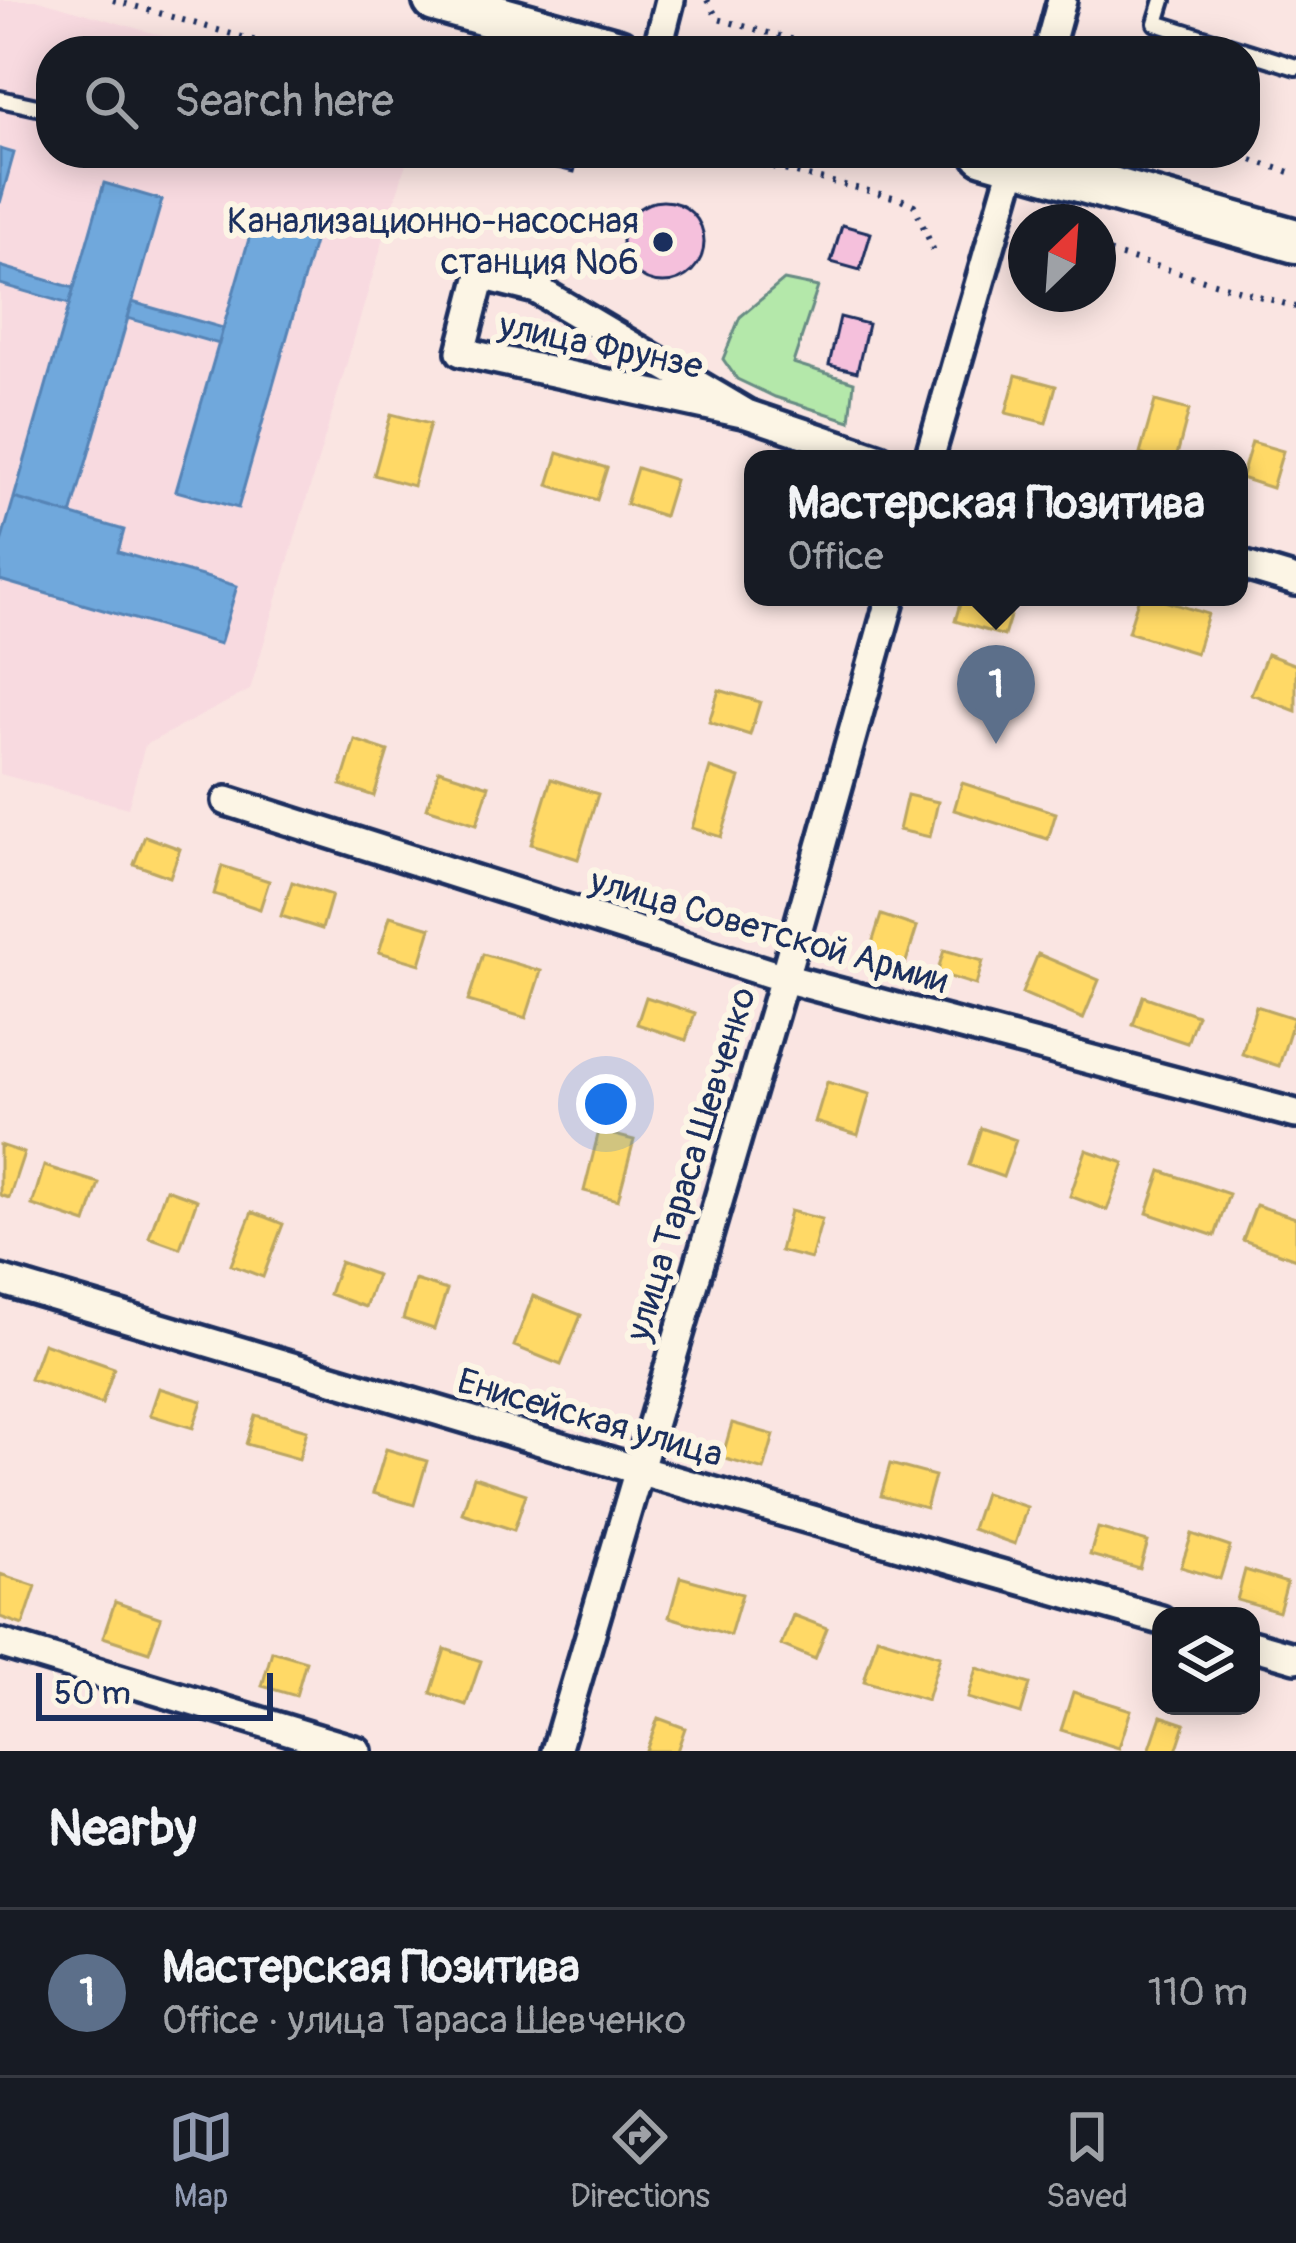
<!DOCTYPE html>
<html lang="en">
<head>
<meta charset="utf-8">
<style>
  body { margin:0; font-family:Pangolin,sans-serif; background:#242831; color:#f1f3f6 }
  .controls { position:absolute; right:36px; bottom:36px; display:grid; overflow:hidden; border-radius:24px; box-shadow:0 6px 30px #0003 }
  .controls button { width:108px; height:108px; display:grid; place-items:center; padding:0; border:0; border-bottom:3px solid #363941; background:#171b24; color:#f1f3f6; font:60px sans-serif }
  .compass { position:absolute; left:1008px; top:204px; width:108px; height:108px; border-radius:50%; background:#171b24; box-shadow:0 6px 30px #0003; rotate:25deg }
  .scale { position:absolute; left:36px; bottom:30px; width:237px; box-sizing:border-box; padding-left:12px; border:6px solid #1b2f5e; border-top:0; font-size:33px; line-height:42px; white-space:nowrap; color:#1b2f5e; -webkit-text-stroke:9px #fcf5e5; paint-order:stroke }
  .you { position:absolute; left:606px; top:1104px; width:42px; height:42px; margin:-30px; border:9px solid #fff; border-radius:50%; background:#1a73e8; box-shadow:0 0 0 18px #1a73e833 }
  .badge { display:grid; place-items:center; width:78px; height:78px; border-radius:50%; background:#919bb2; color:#fff; font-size:39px; font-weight:700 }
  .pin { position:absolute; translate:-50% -99px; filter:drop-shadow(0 3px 6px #0008) }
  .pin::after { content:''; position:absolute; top:63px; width:42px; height:36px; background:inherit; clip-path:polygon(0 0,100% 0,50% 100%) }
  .popup { position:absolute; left:744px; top:450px; width:504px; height:156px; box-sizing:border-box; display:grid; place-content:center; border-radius:24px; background:#171b24; filter:drop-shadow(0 3px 9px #0005); font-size:39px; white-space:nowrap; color:#9ea1a6 }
  .popup b { font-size:45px; color:#f1f3f6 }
  .popup::after { content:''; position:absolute; left:50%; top:100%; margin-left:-24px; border:24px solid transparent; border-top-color:#171b24 }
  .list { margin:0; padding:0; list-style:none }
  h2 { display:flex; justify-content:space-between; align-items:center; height:156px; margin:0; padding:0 48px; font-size:51px }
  h2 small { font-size:39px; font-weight:400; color:#9ea1a6 }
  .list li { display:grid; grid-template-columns:78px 1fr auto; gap:36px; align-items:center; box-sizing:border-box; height:168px; padding:0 48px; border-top:3px solid #363941 }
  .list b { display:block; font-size:45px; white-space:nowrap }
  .list p { margin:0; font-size:39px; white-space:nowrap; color:#9ea1a6 }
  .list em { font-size:39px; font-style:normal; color:#9ea1a6 }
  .icon { flex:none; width:66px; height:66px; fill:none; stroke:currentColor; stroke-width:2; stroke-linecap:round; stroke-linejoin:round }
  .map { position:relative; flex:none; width:1296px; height:1751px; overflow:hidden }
  .search { position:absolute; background:#171b24; box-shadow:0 6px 30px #0003; left:36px; right:36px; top:36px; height:132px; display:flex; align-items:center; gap:30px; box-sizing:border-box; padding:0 42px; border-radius:48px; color:#9ea1a6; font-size:45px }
  .sheet { height:324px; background:#171b24 }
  nav { display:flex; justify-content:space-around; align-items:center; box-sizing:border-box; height:168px; border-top:3px solid #363941; background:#171b24; font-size:33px; color:#9ea1a6 }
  nav a { display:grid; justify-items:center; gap:6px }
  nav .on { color:#919bb2 }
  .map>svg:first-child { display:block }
  .built { fill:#f8dae0 }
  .green { fill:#b4e8aa; stroke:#688c84; stroke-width:3 }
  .homes { fill:#ffd966; stroke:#bba664; stroke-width:3 }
  .schools { fill:#6fa8dc; stroke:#5684b6; stroke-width:3 }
  .building { fill:#f5c0dc; stroke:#1b2f5e; stroke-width:3 }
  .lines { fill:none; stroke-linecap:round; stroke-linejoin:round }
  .service-casing { stroke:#1b2f5e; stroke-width:22 }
  .minor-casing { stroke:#1b2f5e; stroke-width:36 }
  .primary-casing { stroke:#1b2f5e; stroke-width:51 }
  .path { stroke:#1b2f5e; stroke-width:6; stroke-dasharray:3 9; stroke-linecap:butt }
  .service { stroke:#fcf5e5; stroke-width:14 }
  .minor { stroke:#fcf5e5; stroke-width:27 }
  .primary { stroke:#fcf5e5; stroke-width:42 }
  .poi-dot { fill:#1b2f5e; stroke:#fcf5e5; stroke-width:4.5 }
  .labels { text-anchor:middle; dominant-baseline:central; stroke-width:12; stroke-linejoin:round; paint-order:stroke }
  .poi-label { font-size:36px; fill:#1b2f5e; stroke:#fcf5e5; text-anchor:end }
  .street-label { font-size:36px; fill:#1b2f5e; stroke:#fcf5e5 }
</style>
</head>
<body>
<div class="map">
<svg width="1296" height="1751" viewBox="0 0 1296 1751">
  <rect width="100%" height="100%" fill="#fae5e2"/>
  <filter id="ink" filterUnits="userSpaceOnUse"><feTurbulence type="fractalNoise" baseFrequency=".00833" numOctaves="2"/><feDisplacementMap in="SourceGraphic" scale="24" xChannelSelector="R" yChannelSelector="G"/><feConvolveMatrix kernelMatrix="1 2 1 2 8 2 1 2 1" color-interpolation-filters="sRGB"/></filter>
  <g filter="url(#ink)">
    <path class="built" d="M0 0H39L215 51H51V153H409L250 690 145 745 128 808 0 774Z"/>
    <path class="green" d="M784 280 818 287 793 363 854 382 850 421 775 397 737 379 723 359 740 317Z"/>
    <path class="homes" d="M1016 375 1056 386 1046 423 1006 413Z
      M1155 401 1189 410 1176 459H1156L1140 454Z
      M391 414 430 424 413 486 374 475Z
      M1252 442 1283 451 1272 488 1241 478Z
      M558 453 607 468 597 500 548 485Z
      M637 468 675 480 664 516 626 504Z
      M962 597H1016L1004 636 955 621Z
      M1139 597H1151L1208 614 1196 653 1128 632Z
      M1267 654 1296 665V711L1251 694Z
      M719 690 760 702 750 735 709 722Z
      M355 740 388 751 374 796 341 785Z
      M710 768 740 778 721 837 692 828Z
      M439 770 489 786 477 824 427 808Z
      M551 779 598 794 578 859 531 844Z
      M962 783 1056 813 1048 839 954 810Z
      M907 795 938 802 930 837 899 830Z
      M145 836 180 849 170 877 134 864Z
      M222 866 269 881 260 909 214 894Z
      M292 882 332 895 322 929 281 916Z
      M881 915 917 927 904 968 868 956Z
      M390 916 431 928 420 964 379 952Z
      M944 950 983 961 976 985 937 973Z
      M483 954 541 971 526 1018 468 1001Z
      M1038 954 1099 980 1083 1019 1022 993Z
      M1143 996 1197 1015 1187 1043 1133 1025Z
      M646 997 695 1013 686 1040 637 1024Z
      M1256 1006 1294 1018 1279 1066 1242 1054Z
      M827 1082 870 1094 858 1135 815 1122Z
      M981 1128 1016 1140 1003 1177 969 1165Z
      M599 1131 634 1140 618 1200 584 1191Z
      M0 1145 24 1153 9 1198 0 1195Z
      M1086 1150 1124 1163 1107 1210 1070 1196Z
      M44 1166 99 1183 86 1223 32 1205Z
      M1161 1171 1229 1194 1215 1236 1147 1213Z
      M166 1189 197 1200 180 1248 149 1237Z
      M1256 1205 1296 1218V1259L1243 1240Z
      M790 1211 822 1219 811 1259 780 1251Z
      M252 1212 283 1224 263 1277 231 1265Z
      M340 1262 377 1275 365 1307 329 1294Z
      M415 1280 447 1290 434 1329 403 1319Z
      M533 1296 581 1315 561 1365 514 1346Z
      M43 1343 114 1368 102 1404 30 1379Z
      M159 1388 202 1401 193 1428 150 1415Z
      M255 1415 307 1430 299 1459 246 1444Z
      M732 1423 774 1435 764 1470 722 1458Z
      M386 1449 427 1461 414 1505 373 1493Z
      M890 1464 935 1476 926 1508 881 1496Z
      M474 1477 526 1494 514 1530 462 1513Z
      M984 1493 1027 1507 1015 1544 972 1529Z
      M1098 1528 1148 1542 1140 1569 1090 1555Z
      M1192 1534 1230 1547 1220 1579 1181 1567Z
      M1245 1570 1287 1583 1279 1612 1237 1600Z
      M0 1574 36 1586 23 1625 0 1617Z
      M680 1577 742 1594 730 1635 669 1617Z
      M115 1602 161 1618 149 1652 103 1637Z
      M793 1615 827 1628 815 1659 781 1645Z
      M877 1637 940 1656 927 1700 864 1681Z
      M445 1649 481 1661 466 1705 431 1693Z
      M272 1651 306 1661 296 1696 262 1686Z
      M977 1668 1030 1684 1021 1714 968 1698Z
      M1073 1692 1131 1710 1119 1748 1061 1730Z
      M1161 1716 1185 1724 1176 1751H1149Z
      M658 1718 685 1728 677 1751H646Z"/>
    <path class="schools" d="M0 149 14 153 0 203Z
      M104 183 162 200 71 515 14 498Z
      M255 218 316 235 238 508 176 491Z
      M0 266 74 288 69 304 0 284Z
      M132 302 223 328 219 344 127 318Z
      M14 498 124 530 118 552 237 586 220 644 0 580V546Z"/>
    <path class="building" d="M521 153H579L574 172 519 159Z
      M622 242a41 41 0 1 1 82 0a41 41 0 1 1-82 0Z
      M842 225 871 233 860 270 831 262Z
      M840 317 868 324 857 372 829 365Z"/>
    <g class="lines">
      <g class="service-casing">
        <path id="service" d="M1163 0 1156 23 1245 51
          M1245 51 1296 67
          M0 99 51 110"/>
      </g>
      <g class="minor-casing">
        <path id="minor" d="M657 51 670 0
          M1048 51 1062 0
          M747 414 536 289 481 275 461 352 747 414 880 459
          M929 459 1017 153
          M1239 564 1296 581
          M227 801 784 978 1296 1114
          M0 1280 638 1470 1161 1620
          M0 1643 357 1751
          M1251 1645 1296 1658
          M556 1751 784 978 891 597"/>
      </g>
      <g class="primary-casing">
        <path id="primary" d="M435 0 618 51
          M984 153 1296 241"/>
      </g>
      <path class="path" d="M113 0 291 51
        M707 0 718 19 834 51
        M1000 51 1005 49
        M715 153 901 199 914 205 936 256
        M1229 153 1296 174
        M1098 249 1296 307"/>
      <use href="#service" class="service"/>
      <use href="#minor" class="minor"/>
      <use href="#primary" class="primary"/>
    </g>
  </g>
  <circle class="poi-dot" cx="663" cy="242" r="12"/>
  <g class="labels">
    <g class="poi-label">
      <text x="639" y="221">Канализационно-насосная<tspan x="639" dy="41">станция №6</tspan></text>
    </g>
    <g class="street-label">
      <text transform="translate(601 346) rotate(12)">улица Фрунзе</text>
      <text transform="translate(769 931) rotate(16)">улица Советской Армии</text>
      <text transform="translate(691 1164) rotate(-73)">улица Тараса Шевченко</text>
      <text transform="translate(590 1418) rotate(16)">Енисейская улица</text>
    </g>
  </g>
</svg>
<div class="controls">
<button><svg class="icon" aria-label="layers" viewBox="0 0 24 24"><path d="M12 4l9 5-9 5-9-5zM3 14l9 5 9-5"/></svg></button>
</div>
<svg class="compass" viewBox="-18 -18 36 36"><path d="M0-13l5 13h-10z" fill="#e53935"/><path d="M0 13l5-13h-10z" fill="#9ea1a6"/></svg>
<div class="scale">50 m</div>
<div class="you"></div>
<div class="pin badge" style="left:996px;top:744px;background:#5c6f8a">1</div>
<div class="popup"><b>Мастерская Позитива</b>Office</div>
<div class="search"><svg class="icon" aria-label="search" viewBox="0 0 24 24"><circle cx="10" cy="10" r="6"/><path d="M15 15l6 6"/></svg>Search here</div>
</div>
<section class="sheet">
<h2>Nearby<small></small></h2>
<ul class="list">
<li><span class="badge" style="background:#5c6f8a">1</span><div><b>Мастерская Позитива</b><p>Office · улица Тараса Шевченко</p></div><em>110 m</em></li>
</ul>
</section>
<nav>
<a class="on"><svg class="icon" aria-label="map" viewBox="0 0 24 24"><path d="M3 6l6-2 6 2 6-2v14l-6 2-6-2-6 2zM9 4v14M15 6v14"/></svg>Map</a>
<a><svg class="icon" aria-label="directions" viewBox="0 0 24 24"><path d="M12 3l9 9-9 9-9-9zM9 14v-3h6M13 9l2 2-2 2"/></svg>Directions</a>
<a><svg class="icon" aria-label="saved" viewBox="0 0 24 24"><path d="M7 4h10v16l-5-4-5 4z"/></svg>Saved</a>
</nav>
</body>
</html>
